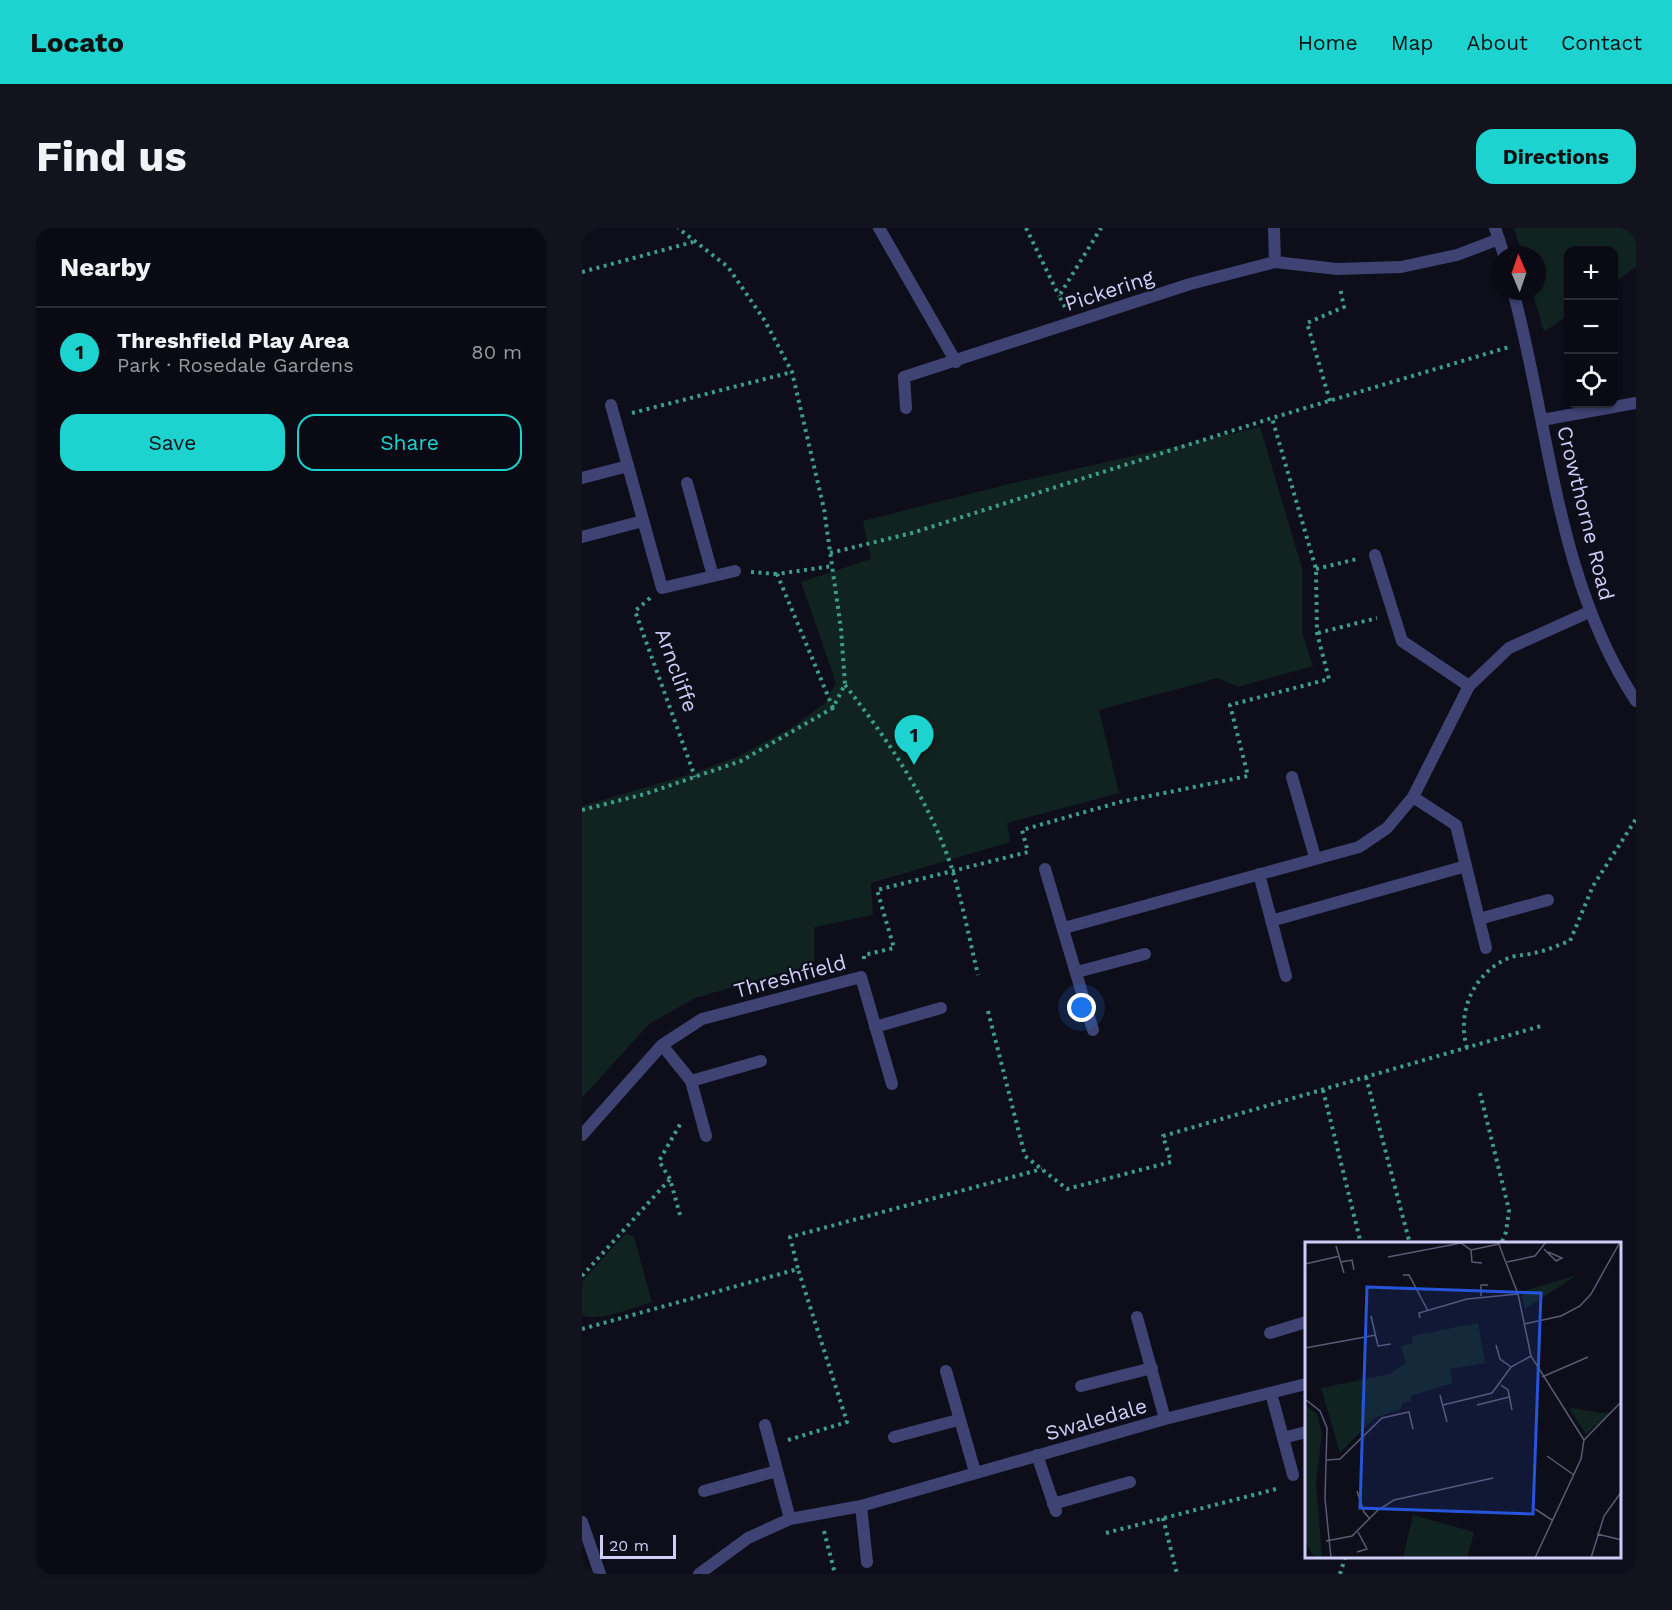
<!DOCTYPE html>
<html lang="en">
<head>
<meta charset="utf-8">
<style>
  body { margin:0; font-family:"Work Sans",sans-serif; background:#13131d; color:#f1f3f6 }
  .controls { position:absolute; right:18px; top:18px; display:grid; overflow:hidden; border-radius:12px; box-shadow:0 2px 4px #0004 }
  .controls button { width:54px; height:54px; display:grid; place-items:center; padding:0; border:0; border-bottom:2px solid #2a2b34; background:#0a0a14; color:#f1f3f6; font:30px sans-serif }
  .compass { position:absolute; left:910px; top:18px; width:54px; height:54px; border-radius:50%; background:#0a0a14; box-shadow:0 2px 4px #0004; rotate:358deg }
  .scale { position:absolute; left:18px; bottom:15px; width:76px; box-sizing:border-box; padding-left:6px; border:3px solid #cdcdf8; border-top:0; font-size:16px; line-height:21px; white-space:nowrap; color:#cdcdf8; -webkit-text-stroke:4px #0e0d1a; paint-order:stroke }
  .you { position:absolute; left:500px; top:780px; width:21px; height:21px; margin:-15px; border:4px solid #fff; border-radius:50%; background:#1a73e8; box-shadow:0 0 0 9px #1a73e833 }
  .badge { display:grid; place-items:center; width:39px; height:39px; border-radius:50%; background:#1dd3d0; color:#111; font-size:20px; font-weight:700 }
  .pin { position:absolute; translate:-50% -50px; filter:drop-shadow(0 2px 3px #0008) }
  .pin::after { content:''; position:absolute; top:32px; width:21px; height:18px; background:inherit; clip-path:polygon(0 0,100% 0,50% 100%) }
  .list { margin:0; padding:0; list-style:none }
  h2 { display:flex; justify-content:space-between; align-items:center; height:78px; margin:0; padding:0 24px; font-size:26px }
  h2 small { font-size:20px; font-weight:400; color:#999aa0 }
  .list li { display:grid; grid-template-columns:39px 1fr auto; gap:18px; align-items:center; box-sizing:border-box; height:90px; padding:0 24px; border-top:2px solid #2a2b34 }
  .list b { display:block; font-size:22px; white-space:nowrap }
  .list p { margin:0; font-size:20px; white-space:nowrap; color:#999aa0 }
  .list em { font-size:20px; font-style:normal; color:#999aa0 }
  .actions { display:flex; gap:12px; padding:18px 24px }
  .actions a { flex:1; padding:14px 0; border:2px solid #1dd3d0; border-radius:18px; text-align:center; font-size:21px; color:#1dd3d0 }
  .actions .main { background:#1dd3d0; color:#111 }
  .icon { flex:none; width:33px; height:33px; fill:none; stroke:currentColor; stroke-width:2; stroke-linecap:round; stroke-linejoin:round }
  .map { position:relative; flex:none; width:1054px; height:1346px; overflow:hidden; border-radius:18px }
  header { display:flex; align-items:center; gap:36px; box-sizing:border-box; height:84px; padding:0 30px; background:#1dd3d0; color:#111 }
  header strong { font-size:28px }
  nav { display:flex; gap:33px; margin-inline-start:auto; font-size:21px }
  .intro { display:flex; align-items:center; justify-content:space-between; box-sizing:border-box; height:144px; padding:0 36px }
  h1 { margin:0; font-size:42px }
  .button { padding:15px 27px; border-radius:18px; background:#1dd3d0; color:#111; font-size:21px; font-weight:700 }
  main { display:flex; gap:36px; padding:0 36px }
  aside { flex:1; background:#0a0a14; border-radius:18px; box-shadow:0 2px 4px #0004 }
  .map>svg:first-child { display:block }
  .green { fill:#112320 }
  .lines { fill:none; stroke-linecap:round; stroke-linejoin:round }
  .path { stroke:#3c9d8b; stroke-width:4; stroke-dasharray:3 4.5; stroke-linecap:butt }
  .service { stroke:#3e4373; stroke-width:12 }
  .minor { stroke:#3e4373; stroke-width:12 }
  .tertiary { stroke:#3e4373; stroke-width:12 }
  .labels { text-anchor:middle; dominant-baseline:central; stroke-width:4.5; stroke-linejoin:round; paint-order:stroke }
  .street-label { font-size:21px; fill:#cdcdf8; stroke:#0e0d1a }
  .inset-road { fill:none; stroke:#5a5a73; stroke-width:1.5 }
  .view { fill:#2654da; fill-opacity:0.15; stroke:#2654da; stroke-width:3 }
  .inset-edge { fill:none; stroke:#cdcdf8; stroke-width:3 }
</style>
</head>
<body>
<header>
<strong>Locato</strong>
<nav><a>Home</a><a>Map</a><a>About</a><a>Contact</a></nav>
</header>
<div class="intro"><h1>Find us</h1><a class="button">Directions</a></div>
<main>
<aside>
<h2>Nearby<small></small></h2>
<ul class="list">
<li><span class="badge">1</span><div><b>Threshfield Play Area</b><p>Park · Rosedale Gardens</p></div><em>80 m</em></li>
</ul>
<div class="actions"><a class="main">Save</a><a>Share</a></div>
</aside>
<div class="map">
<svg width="1054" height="1346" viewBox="0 0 1054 1346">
  <rect width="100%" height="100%" fill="#0e0d1a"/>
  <path class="green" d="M932 0H1054V39L1032 55V22H987L986 87 962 104 950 63H955V27H940Z
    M678 199 720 340V404L731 438 656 459 636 450 517 482 537 565 425 595 428 614 289 655 291 687 232 699V736L113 770 67 796 0 870V578L112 545 157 528 209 500 242 476 254 455 219 354 289 331 281 293 427 256Z
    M46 1006 52 1009 70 1074C54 1079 14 1095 0 1087V1054L41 1008Z"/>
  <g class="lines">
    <path class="path" d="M444 0 477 68
      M0 44 111 14
      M483 79 477 68 519 0
      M748 173 725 95 762 79 758 60
      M50 185 210 144
      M248 325 330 305 690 190 927 119
      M734 341 775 331
      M169 344 195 346
      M68 370 53 383 113 549
      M736 405 795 390
      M263 457C307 513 349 575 371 644 381 678 388 713 396 747
      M251 480 195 346 251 338
      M0 582 63 566 159 533 251 480 263 456 259 401 242 281 210 144 183 93 146 39 96 0
      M282 731V727L312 720 295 662 446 624 440 602 538 574 666 548 648 477 747 451 735 405 734 341 690 190
      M406 783 443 928 485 961 589 934 581 908 959 798
      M885 820C874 782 893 743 929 729 937 727 945 727 952 725 964 723 976 717 988 713L1011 658 1054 591
      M784 849 828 1016
      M741 862 779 1016
      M898 865 927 982 924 1004 919 1016
      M98 987 88 951 77 933 100 893
      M0 1048 88 951
      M0 1101 216 1041 208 1009 460 941
      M206 1212 265 1194 216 1041
      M581 1290 595 1346
      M242 1303 253 1346
      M524 1305 698 1260
      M758 1346 763 1330"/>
    <path class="service" d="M0 250 46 238
      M105 255 131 348
      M897 691 966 672
      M689 693 884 638
      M495 744 563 726
      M293 799 359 780
      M109 853 179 833
      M688 1105 724 1094
      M499 1158 570 1140
      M312 1209 376 1192
      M701 1210 724 1204
      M122 1263 195 1243
      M471 1276 548 1254"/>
    <path class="minor" d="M297 0 374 134
      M692 0 693 34
      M29 177 80 360 153 343
      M324 180 322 149 608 56 693 34 755 41 819 39 875 27 917 11
      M960 192 1054 175
      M0 309 61 293
      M793 327 820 413 887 458
      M710 549 733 629
      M831 569 874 597 904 720
      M463 641 511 802
      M677 646 704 748
      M482 700 777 619 805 600 831 569 887 458 927 420 1007 384
      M80 817 109 853 124 908
      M0 907 80 817 120 791 279 749 310 856
      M555 1089 583 1191
      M364 1143 393 1244
      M689 1165 711 1247
      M183 1197 208 1291
      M455 1227 474 1283
      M279 1278 285 1334
      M0 1294 18 1346
      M117 1346 166 1310 208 1291 279 1278 583 1191 724 1156"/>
    <path class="tertiary" d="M913 0 922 27
      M931 63C968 200 974 352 1054 473"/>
  </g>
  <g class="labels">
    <g class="street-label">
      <text transform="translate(527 62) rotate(-18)">Pickering</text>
      <text transform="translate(1004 285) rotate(76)">Crowthorne Road</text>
      <text transform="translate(95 442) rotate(70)">Arncliffe</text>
      <text transform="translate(208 748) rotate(-15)">Threshfield</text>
      <text transform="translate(514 1191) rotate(-16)">Swaledale</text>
    </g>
  </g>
  <g transform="translate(723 1014)">
    <rect width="316" height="316" fill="#0e0d1a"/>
    <path d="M272 33 220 67 216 50ZM173 81 180 121 145 127 147 141 106 154V159L97 161 96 167 69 176 35 211 16 146 85 132 101 121 96 104 108 101 107 94ZM0 163 12 172 17 191 11 240 17 316H10L0 300ZM267 166 296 171 307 170 281 192 264 167ZM108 273 169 290 162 316H98Z" fill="#112320"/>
    <path class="inset-road" d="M193 0 213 52 226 114 279 198 276 217 230 316M31 4 39 31M239 7 251 19 257 16 243 10M166 8 167 20 177 21M83 15 156 1 166 8 194 2M36 20 47 18 49 28M202 20 230 14 241 0M0 22 35 14M98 33H104L123 69M176 54V43H183M66 74 73 104 86 102M115 76 114 71 162 57 213 52M219 82 256 74 275 64 286 52 315 0M191 103 195 117 206 125M0 106 71 93M237 135 283 115M196 143 203 148 207 168M135 153 142 180M0 157 15 169 22 186 20 257 26 316M138 163 187 151 206 125 226 114M172 163 204 155M279 198 317 159M242 214 269 233M22 218 35 217 77 176 104 170 108 187M52 249 59 270 65 277M230 267 247 278M292 292 317 298M21 299 47 294 73 268 89 258 188 236M52 310 62 307 53 290M286 316 299 274 317 249"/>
    <path class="view" d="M62 45 236 51 228 272 55 266Z"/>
    <rect width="316" height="316" class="inset-edge"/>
  </g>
</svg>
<div class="controls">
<button>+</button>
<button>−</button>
<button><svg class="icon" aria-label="locate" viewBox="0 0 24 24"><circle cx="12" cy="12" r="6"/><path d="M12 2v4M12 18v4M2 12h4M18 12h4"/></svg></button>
</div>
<svg class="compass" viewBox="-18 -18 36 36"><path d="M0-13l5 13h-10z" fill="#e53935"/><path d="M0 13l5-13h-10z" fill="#999aa0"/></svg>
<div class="scale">20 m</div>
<div class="you"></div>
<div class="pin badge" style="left:332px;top:537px">1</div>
</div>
</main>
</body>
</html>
